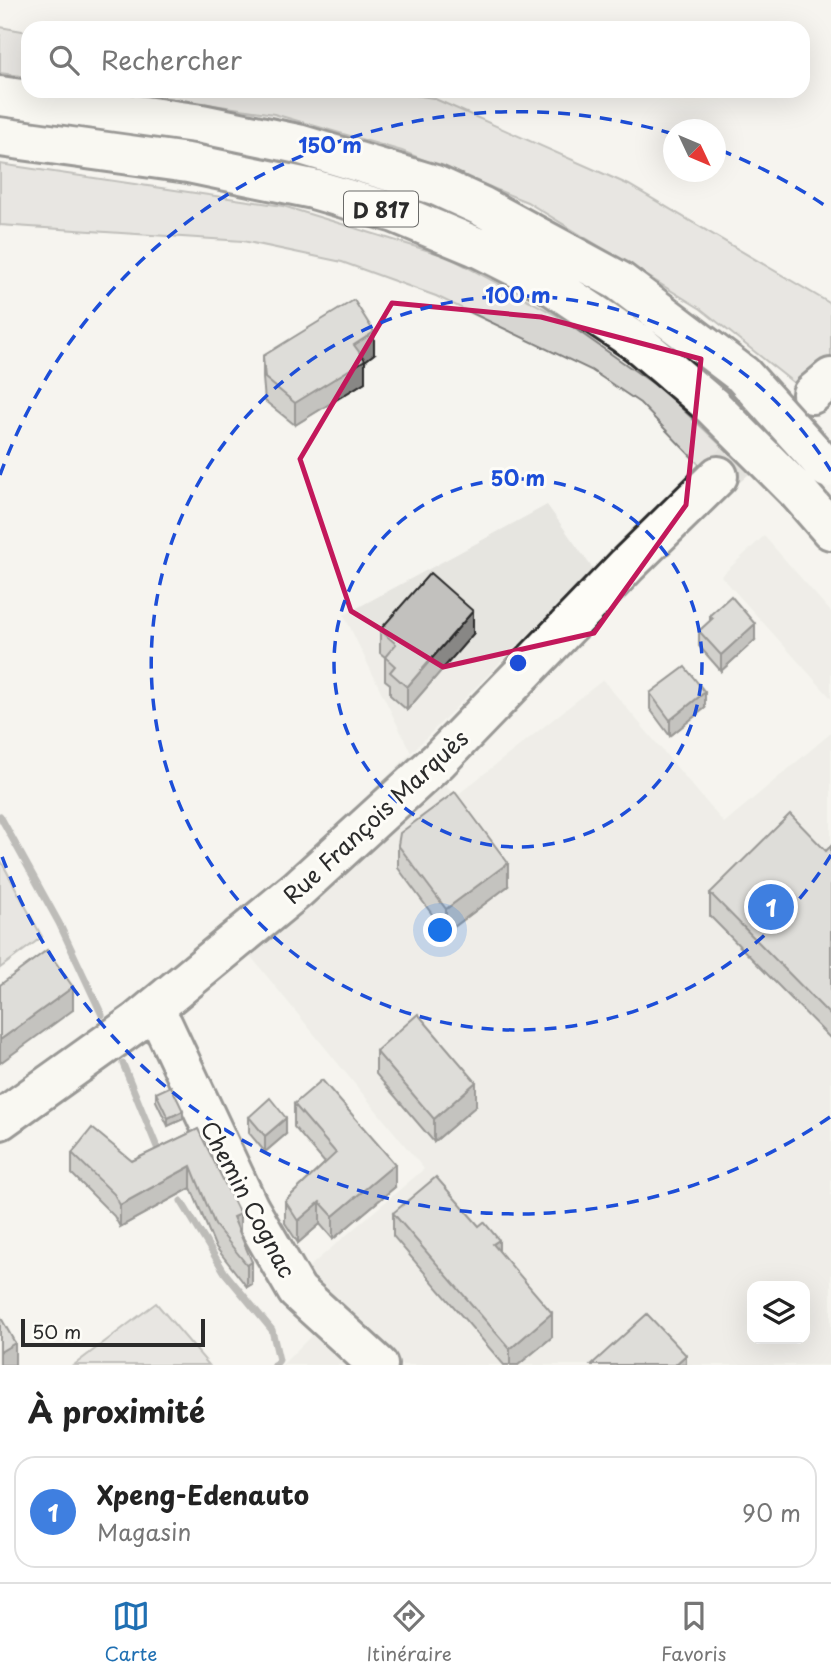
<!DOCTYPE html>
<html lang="fr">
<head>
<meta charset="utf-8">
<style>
  body { margin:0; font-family:"Playpen Sans",sans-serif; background:#f2f2f2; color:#222 }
  .controls { position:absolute; right:21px; bottom:21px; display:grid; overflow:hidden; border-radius:14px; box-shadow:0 7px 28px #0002 }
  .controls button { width:63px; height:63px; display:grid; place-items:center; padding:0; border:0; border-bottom:2px solid #e0e0e0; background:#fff; color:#222; font:35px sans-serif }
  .compass { position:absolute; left:663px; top:119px; width:63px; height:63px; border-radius:50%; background:#fff; box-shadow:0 7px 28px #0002; rotate:134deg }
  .scale { position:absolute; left:21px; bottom:18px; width:184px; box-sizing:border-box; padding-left:7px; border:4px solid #2b2b2b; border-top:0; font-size:19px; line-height:24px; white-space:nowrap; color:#2b2b2b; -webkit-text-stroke:5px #fdfcf7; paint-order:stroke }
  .you { position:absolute; left:441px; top:931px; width:24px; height:24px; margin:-18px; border:5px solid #fff; border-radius:50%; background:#1a73e8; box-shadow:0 0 0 10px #1a73e833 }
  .badge { display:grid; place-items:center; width:46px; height:46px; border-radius:50%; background:#1f6fb2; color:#fff; font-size:23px; font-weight:700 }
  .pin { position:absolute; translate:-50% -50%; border:4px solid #fff; box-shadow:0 2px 7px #0006 }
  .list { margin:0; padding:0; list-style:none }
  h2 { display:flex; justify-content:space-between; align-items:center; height:91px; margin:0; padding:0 28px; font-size:30px }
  h2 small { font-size:23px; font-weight:400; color:#767676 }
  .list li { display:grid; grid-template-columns:46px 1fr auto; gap:21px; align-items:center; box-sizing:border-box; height:112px; margin:0 14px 14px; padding:0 14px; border:2px solid #e0e0e0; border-radius:21px }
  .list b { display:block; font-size:26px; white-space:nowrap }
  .list p { margin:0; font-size:23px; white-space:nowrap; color:#767676 }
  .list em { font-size:23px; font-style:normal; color:#767676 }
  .icon { flex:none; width:38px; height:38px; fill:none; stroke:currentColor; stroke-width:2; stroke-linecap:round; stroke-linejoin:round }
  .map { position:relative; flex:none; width:831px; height:1365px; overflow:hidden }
  .search { position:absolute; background:#fff; box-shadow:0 7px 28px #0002; left:21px; right:21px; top:21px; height:77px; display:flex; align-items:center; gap:18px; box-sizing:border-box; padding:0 24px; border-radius:21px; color:#767676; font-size:26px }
  .sheet { height:217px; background:#fff }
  nav { display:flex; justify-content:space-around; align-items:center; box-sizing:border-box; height:98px; border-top:2px solid #e0e0e0; background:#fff; font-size:19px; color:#767676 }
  nav a { display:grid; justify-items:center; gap:4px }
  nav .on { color:#1f6fb2 }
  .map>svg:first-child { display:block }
  .built { fill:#e6e5e0; fill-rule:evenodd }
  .green { fill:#d7d6d2; stroke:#81807e; stroke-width:2 }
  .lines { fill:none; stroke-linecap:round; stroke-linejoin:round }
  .stream { stroke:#797877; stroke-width:7 }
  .secondary-tunnel { stroke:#cdccc8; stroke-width:38; stroke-dasharray:38 19; stroke-linecap:butt }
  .secondary-casing { stroke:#2b2b2b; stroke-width:44 }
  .primary-casing { stroke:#2b2b2b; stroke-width:44 }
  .secondary { stroke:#fdfcf7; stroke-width:38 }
  .primary { stroke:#fdfcf7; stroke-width:38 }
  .primary-bridge-casing { stroke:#2b2b2b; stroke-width:44; stroke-linecap:butt }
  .primary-bridge { stroke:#fdfcf7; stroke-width:38 }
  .wall { fill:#a7a6a3; stroke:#2b2b2b; stroke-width:2 }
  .shaded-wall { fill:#888785; stroke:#2b2b2b; stroke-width:2 }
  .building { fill:#c2c1be; stroke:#2b2b2b; stroke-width:2 }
  .marked { fill:none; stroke:#c2185b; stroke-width:5; stroke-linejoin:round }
  .ring { fill:none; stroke:#1d4ed8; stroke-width:3.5; stroke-dasharray:12 9 }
  .labels { text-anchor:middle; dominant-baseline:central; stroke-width:6; stroke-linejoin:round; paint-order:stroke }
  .shield { fill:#fdfcf7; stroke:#6a6a68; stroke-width:2 }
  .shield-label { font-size:21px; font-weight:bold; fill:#2b2b2b }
  .street-label { font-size:23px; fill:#2b2b2b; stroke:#fdfcf7 }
  .centre { fill:#1d4ed8; stroke:#fdfcf7; stroke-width:3.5 }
  .ring-label { font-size:21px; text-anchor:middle; font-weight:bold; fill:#1d4ed8; stroke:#fdfcf7; stroke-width:6; stroke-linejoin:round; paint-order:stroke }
</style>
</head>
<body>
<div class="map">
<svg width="831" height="1365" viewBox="0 0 831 1365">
  <rect width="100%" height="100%" fill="#f5f4ef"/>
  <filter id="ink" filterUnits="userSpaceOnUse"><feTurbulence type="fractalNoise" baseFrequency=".0143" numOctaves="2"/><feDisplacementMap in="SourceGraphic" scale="14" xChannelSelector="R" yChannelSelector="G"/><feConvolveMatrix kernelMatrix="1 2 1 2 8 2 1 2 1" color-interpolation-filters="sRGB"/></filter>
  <g filter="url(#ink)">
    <path class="built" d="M547 505 593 569 411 753 456 796 603 680 724 823 831 733V1365H282L339 1308 303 1272 424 1169 248 953 291 872 411 753 344 615ZM752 1286H805V1339H752Z
      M764 536 831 612V698L721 576Z"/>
    <path class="green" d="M0 27 28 32V77L0 73Z
      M120 91H391L433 98 629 185 831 304V361L799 387 701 309 527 202 402 151 274 114Z
      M0 164 283 206 449 257 554 314 661 389 727 451 704 470 640 403 591 370 436 296 342 262 243 241 0 225Z
      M0 859 42 937 0 968Z
      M156 1303 209 1365H74Z"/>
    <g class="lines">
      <path class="stream" d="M0 816 59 923 102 1015
        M123 1064 161 1157
        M181 1201 225 1273 272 1330 279 1360 275 1365"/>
      <path class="secondary-tunnel" d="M718 476 807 398"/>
      <g class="secondary-casing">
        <path id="secondary" d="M812 394 831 378
          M153 1009 163 1025 249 1208 297 1291 378 1365
          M0 1120 137 1022 298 889 438 761 627 565 718 476"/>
      </g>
      <g class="primary-casing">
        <path id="primary" d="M0 96 202 124 298 144 435 185 481 206 619 281 743 375
          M0 137 188 163 313 189 395 213 477 247 548 283 638 343 712 406
          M799 493 831 530"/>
      </g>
      <use href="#secondary" class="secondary"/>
      <use href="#primary" class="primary"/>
      <g class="primary-bridge-casing">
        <path id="primary-bridge" d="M743 375 827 468
          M712 406 799 493"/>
      </g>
      <use href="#primary-bridge" class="primary-bridge"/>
    </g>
    <path class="wall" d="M374 354 365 361V382L295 425 265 401 263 378V356Z
      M710 615 755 640 721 671 699 646V631L710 621Z
      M380 630 473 634 407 710 390 695V684L385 680V657L380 653Z
      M650 693 705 708 670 736 650 709Z
      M398 845 508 886 446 933 398 868Z
      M831 846V1039L710 916V893L826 851Z
      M376 1051 476 1106 434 1142 376 1074Z
      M156 1093 183 1119 168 1126 156 1101Z
      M294 1104 395 1187 333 1239 320 1224 298 1243 285 1223V1201L325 1163 294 1127Z
      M249 1117 286 1134 265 1152 249 1133Z
      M198 1129 240 1233 252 1284 247 1287 215 1246 191 1188 120 1227 114 1216 72 1174V1153L132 1161Z
      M393 1213 499 1251 552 1337 518 1365H504L393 1236Z"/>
    <path class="shaded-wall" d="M374 332V354L365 361V382L295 425V403L354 345Z
      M473 611V634L407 710V687Z
      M755 624V640L721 671V655Z
      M705 692V708L670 736V720Z
      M508 863V886L446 933V909Z
      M73 987V1010L0 1063V1040Z
      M476 1082V1106L434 1142V1119Z
      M183 1111V1119L168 1126V1118Z
      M286 1118V1134L265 1152V1136Z
      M395 1164V1187L333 1239V1216Z
      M191 1166V1188L120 1227V1205Z
      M320 1202V1224L298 1243V1221Z
      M240 1214V1236L233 1217Z
      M499 1240V1264L493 1244Z
      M252 1262V1284L247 1287V1265Z
      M552 1313V1337L518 1365H510V1349Z
      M15 1343V1365H0V1352Z
      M686 1355V1365H675Z"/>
    <path class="building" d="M354 300 374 332 354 345 365 360 295 403 265 378 263 356Z
      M430 573 473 611 407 687 390 672 395 666 385 657 396 644 380 630Z
      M731 596 755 624 721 655 699 631 713 618 710 615Z
      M685 667 705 692 670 720 650 693Z
      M455 792 508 863 446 909 398 845 400 833Z
      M790 814 826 851 831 846V1016L710 893Z
      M47 950 73 987 0 1040V985Z
      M418 1014 476 1082 434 1119 376 1051Z
      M322 1080 395 1164 333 1216 320 1202 298 1221 285 1201 336 1153 294 1104Z
      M171 1086 183 1111 168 1118 156 1093Z
      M270 1098 286 1118 265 1136 249 1117Z
      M92 1128 132 1161 198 1129 240 1214 233 1217 252 1262 247 1265 215 1225 191 1166 120 1205 114 1194 72 1153Z
      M436 1177 479 1226 484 1222 499 1240 493 1244 552 1313 510 1349 393 1213Z
      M647 1314 686 1355 675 1365H591Z
      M0 1316 15 1343 0 1352Z"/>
  </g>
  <path d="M0 0H831V1365H0ZM392 303 541 317 701 359 686 505 594 633 443 667 351 611 300 459Z" fill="#f5f4ef" fill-opacity=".55" fill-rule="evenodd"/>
  <path class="marked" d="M392 303 541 317 701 359 686 505 594 633 443 667 351 611 300 459Z"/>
  <g class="ring">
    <circle cx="518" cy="663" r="184"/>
    <path d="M831 855A367 367 0 1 1 831 471"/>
    <path d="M830 1117A551 551 0 0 1 0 851M0 475A551 551 0 0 1 670 133M720 150A551 551 0 0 1 830 209"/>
  </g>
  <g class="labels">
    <rect class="shield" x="344" y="191.5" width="74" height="35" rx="5"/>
    <g class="shield-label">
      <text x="381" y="209">D 817</text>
    </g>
    <g class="street-label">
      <text transform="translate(375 816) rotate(-43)">Rue François Marquès</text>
      <text transform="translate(249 1199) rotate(62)">Chemin Cognac</text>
    </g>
  </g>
  <circle cx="518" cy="663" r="10" class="centre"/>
  <g class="ring-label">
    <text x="330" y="153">150 m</text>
    <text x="518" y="303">100 m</text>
    <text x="518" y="486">50 m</text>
  </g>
</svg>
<div class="controls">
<button><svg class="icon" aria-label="layers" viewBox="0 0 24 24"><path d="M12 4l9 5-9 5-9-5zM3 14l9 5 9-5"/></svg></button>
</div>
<svg class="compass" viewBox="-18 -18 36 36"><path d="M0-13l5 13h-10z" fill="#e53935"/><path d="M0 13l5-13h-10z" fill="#767676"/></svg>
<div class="scale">50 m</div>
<div class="you"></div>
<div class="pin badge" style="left:771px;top:907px;background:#3f7fe0">1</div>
<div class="search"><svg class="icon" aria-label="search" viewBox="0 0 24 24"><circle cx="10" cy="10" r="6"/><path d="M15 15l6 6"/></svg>Rechercher</div>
</div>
<section class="sheet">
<h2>À proximité<small></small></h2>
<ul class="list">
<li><span class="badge" style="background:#3f7fe0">1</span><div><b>Xpeng-Edenauto</b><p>Magasin</p></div><em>90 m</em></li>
</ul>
</section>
<nav>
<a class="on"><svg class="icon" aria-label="map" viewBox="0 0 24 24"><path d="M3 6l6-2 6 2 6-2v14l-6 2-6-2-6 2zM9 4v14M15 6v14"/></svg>Carte</a>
<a><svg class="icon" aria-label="directions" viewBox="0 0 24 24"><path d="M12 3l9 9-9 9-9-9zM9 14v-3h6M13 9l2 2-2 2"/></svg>Itinéraire</a>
<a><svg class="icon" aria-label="saved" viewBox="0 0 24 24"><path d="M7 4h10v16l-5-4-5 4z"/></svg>Favoris</a>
</nav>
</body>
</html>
